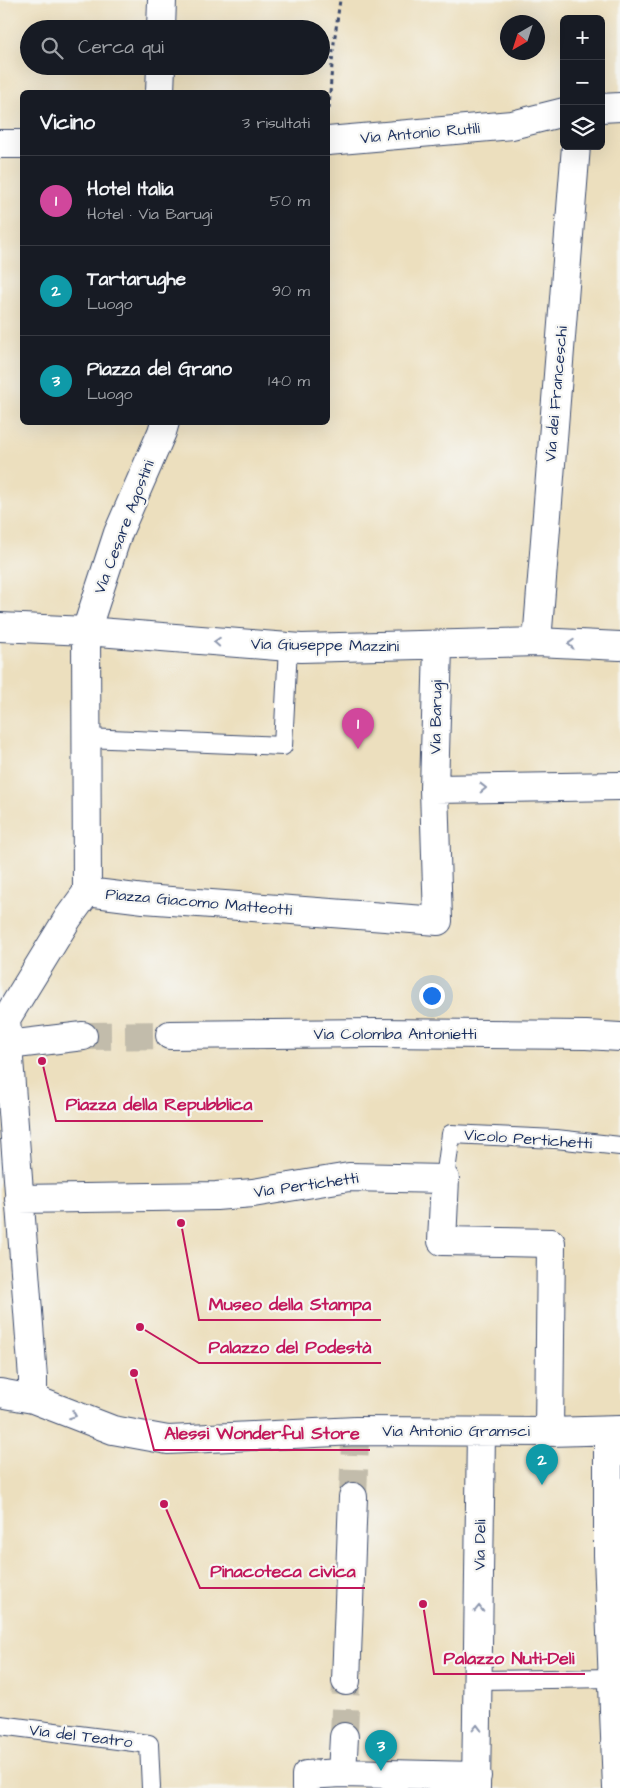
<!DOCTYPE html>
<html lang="it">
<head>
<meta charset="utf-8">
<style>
  body { margin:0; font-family:"Architects Daughter",sans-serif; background:#20242c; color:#f1f3f6 }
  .controls { position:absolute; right:15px; top:15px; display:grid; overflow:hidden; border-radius:8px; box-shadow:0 5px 20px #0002 }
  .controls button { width:45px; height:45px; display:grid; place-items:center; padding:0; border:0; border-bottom:1px solid #363941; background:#171b24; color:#f1f3f6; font:25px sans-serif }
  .compass { position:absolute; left:500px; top:15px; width:45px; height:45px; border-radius:50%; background:#171b24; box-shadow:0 5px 20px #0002; rotate:219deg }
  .you { position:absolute; left:431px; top:995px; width:18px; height:18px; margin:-12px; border:4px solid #fff; border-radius:50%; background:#1a73e8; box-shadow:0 0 0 8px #1a73e833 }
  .badge { display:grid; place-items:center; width:32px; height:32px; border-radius:50%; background:#d1495b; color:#fff; font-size:16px; font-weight:700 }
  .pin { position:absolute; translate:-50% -41px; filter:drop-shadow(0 1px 2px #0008) }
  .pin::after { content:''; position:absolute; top:26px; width:18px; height:15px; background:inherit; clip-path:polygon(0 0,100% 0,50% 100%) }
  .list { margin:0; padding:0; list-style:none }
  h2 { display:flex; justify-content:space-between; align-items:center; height:65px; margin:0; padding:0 20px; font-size:21px }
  h2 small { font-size:16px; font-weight:400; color:#9ea1a6 }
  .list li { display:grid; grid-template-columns:32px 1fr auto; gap:15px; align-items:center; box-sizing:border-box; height:90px; padding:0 20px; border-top:1px solid #363941 }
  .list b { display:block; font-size:19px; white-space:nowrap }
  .list p { margin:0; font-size:16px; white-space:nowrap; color:#9ea1a6 }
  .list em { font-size:16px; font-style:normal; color:#9ea1a6 }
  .icon { flex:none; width:28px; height:28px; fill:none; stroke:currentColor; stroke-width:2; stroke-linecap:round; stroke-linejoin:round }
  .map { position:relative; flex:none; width:620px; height:1788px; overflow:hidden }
  .search { position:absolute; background:#171b24; box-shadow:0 5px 20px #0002; left:20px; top:20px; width:310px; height:55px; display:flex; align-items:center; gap:12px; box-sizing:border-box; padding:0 18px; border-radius:28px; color:#9ea1a6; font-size:19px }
  .panel { position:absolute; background:#171b24; box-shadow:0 5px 20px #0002; left:20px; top:90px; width:310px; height:335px; border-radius:8px }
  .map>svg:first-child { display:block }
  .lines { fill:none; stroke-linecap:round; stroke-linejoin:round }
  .street-tunnel { stroke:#c2bcab; stroke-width:28; stroke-dasharray:28 14; stroke-linecap:butt }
  .lane-casing { stroke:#3a496c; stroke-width:20 }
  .street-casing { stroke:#3a496c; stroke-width:30 }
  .path { stroke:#3a496c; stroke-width:3; stroke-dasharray:4 4; stroke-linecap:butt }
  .lane { stroke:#fff; stroke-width:18 }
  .street { stroke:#fff; stroke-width:28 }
  .oneway { stroke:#8d97ae }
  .labels { text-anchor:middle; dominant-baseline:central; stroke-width:4.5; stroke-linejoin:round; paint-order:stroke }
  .street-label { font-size:16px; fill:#1b2f5e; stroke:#f6f6f2 }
  .leader { fill:none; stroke:#c2185b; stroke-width:2 }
  .callout-dot { fill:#c2185b; stroke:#f6f6f2; stroke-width:2 }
  .callout-label { font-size:18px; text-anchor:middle; font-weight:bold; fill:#c2185b; stroke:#f6f6f2; stroke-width:4.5; stroke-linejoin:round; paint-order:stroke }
</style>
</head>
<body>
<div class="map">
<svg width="620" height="1788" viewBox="0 0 620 1788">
  <rect width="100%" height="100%" fill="#f6f6f2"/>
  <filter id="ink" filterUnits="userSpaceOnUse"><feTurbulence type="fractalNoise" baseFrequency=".02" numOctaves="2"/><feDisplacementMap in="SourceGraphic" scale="10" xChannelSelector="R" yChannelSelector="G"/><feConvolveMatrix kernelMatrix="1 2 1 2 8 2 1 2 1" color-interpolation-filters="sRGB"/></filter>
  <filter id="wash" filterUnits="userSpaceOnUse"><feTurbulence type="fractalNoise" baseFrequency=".0096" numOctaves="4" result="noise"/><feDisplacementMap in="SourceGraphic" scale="20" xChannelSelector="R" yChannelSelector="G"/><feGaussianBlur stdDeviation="1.12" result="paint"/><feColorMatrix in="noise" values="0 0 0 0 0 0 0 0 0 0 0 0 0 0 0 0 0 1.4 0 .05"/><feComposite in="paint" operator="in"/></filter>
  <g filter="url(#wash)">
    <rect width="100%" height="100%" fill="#ecdfbe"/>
  </g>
  <g filter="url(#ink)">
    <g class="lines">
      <path class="street-tunnel" d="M83 1036 170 1035
        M353 1497 355 1440
        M344 1737 346 1681"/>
      <g class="lane-casing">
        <path id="lane" d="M86 738 283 746 288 647
          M445 1179 451 1134 556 1139 620 1146
          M478 1680 613 1678
          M0 1725 149 1744 151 1788"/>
      </g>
      <g class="street-casing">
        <path id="street" d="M161 29 162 0
          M160 92 161 66
          M601 108 620 107
          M328 141 512 125 564 112
          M0 144H22
          M0 627 86 631 301 648 537 642 620 646
          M537 642 576 146
          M434 789 620 786
          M87 892 144 899 438 921 434 789 438 646
          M87 892 86 631 118 533 162 432 165 422
          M170 1035 375 1033 586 1035 620 1037
          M8 1045 83 1036
          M19 1199 216 1196 253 1193 349 1177 445 1179 442 1241 551 1243 549 1432
          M0 1393 33 1399 113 1430 168 1440 356 1431 549 1432 620 1430
          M33 1399V1378L6 1019 68 918 87 892
          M608 1431V1555L617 1788
          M346 1681 353 1497
          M342 1773 344 1737
          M306 1788V1775L342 1773 477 1776
          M476 1788 481 1432"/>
      </g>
      <path class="path" d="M329 109 333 50 340 0"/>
      <use href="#lane" class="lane"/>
      <use href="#street" class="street"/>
    </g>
    <defs><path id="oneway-chevron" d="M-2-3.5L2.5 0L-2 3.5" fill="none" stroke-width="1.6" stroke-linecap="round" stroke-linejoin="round" transform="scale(1.25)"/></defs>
    <g class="oneway">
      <use href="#oneway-chevron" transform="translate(217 642) rotate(-176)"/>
      <use href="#oneway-chevron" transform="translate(571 644) rotate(-177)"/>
      <use href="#oneway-chevron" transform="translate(483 788) rotate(-1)"/>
      <use href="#oneway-chevron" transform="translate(73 1415) rotate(21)"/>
      <use href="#oneway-chevron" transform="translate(479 1609) rotate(-89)"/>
      <use href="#oneway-chevron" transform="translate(477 1728) rotate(-89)"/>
    </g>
  </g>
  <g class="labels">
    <g class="street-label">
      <text transform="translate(420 133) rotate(-5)">Via Antonio Rutili</text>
      <text transform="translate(556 394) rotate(-85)">Via dei Franceschi</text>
      <text transform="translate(124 527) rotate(-69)">Via Cesare Agostini</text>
      <text transform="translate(325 645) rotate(1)">Via Giuseppe Mazzini</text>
      <text transform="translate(436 717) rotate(-89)">Via Barugi</text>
      <text transform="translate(199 902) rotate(5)">Piazza Giacomo Matteotti</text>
      <text x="395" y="1034">Via Colomba Antonietti</text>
      <text transform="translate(528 1139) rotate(4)">Vicolo Pertichetti</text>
      <text transform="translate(306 1185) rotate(-8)">Via Pertichetti</text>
      <text x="456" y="1431">Via Antonio Gramsci</text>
      <text transform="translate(480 1545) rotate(-89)">Via Deli</text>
      <text transform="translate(81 1736) rotate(7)">Via del Teatro</text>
    </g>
  </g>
  <path class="leader" d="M42 1061L56 1121H263M181 1223L199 1320H381M140 1327L199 1363H381M134 1373L154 1450H370M164 1504L200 1588H365M423 1604L434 1674H585"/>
  <g class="callout-dot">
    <circle cx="42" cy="1061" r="5"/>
    <circle cx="181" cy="1223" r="5"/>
    <circle cx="140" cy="1327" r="5"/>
    <circle cx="134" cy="1373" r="5"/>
    <circle cx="164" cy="1504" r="5"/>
    <circle cx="423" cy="1604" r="5"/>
  </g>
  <g class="callout-label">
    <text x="159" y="1110">Piazza della Repubblica</text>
    <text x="290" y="1310">Museo della Stampa</text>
    <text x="290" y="1353">Palazzo del Podestà</text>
    <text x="262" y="1439">Alessi Wonderful Store</text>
    <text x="283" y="1577">Pinacoteca civica</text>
    <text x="509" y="1664">Palazzo Nuti-Deli</text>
  </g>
</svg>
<div class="controls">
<button>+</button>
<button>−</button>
<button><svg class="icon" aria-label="layers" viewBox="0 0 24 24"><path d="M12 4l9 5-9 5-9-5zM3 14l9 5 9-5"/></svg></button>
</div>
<svg class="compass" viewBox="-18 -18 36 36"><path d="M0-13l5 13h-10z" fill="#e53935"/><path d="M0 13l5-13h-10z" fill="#9ea1a6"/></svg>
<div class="you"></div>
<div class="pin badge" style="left:358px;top:749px;background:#d1479c">1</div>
<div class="pin badge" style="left:542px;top:1485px;background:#0f9aa8">2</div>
<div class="pin badge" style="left:381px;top:1771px;background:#0f9aa8">3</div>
<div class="search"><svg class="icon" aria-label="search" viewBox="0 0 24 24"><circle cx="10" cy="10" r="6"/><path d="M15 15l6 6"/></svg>Cerca qui</div>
<section class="panel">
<h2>Vicino<small>3 risultati</small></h2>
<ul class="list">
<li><span class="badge" style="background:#d1479c">1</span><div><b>Hotel Italia</b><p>Hotel · Via Barugi</p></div><em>50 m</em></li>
<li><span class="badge" style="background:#0f9aa8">2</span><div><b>Tartarughe</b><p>Luogo</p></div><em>90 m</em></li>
<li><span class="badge" style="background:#0f9aa8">3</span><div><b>Piazza del Grano</b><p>Luogo</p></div><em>140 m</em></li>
</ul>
</section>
</div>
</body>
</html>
